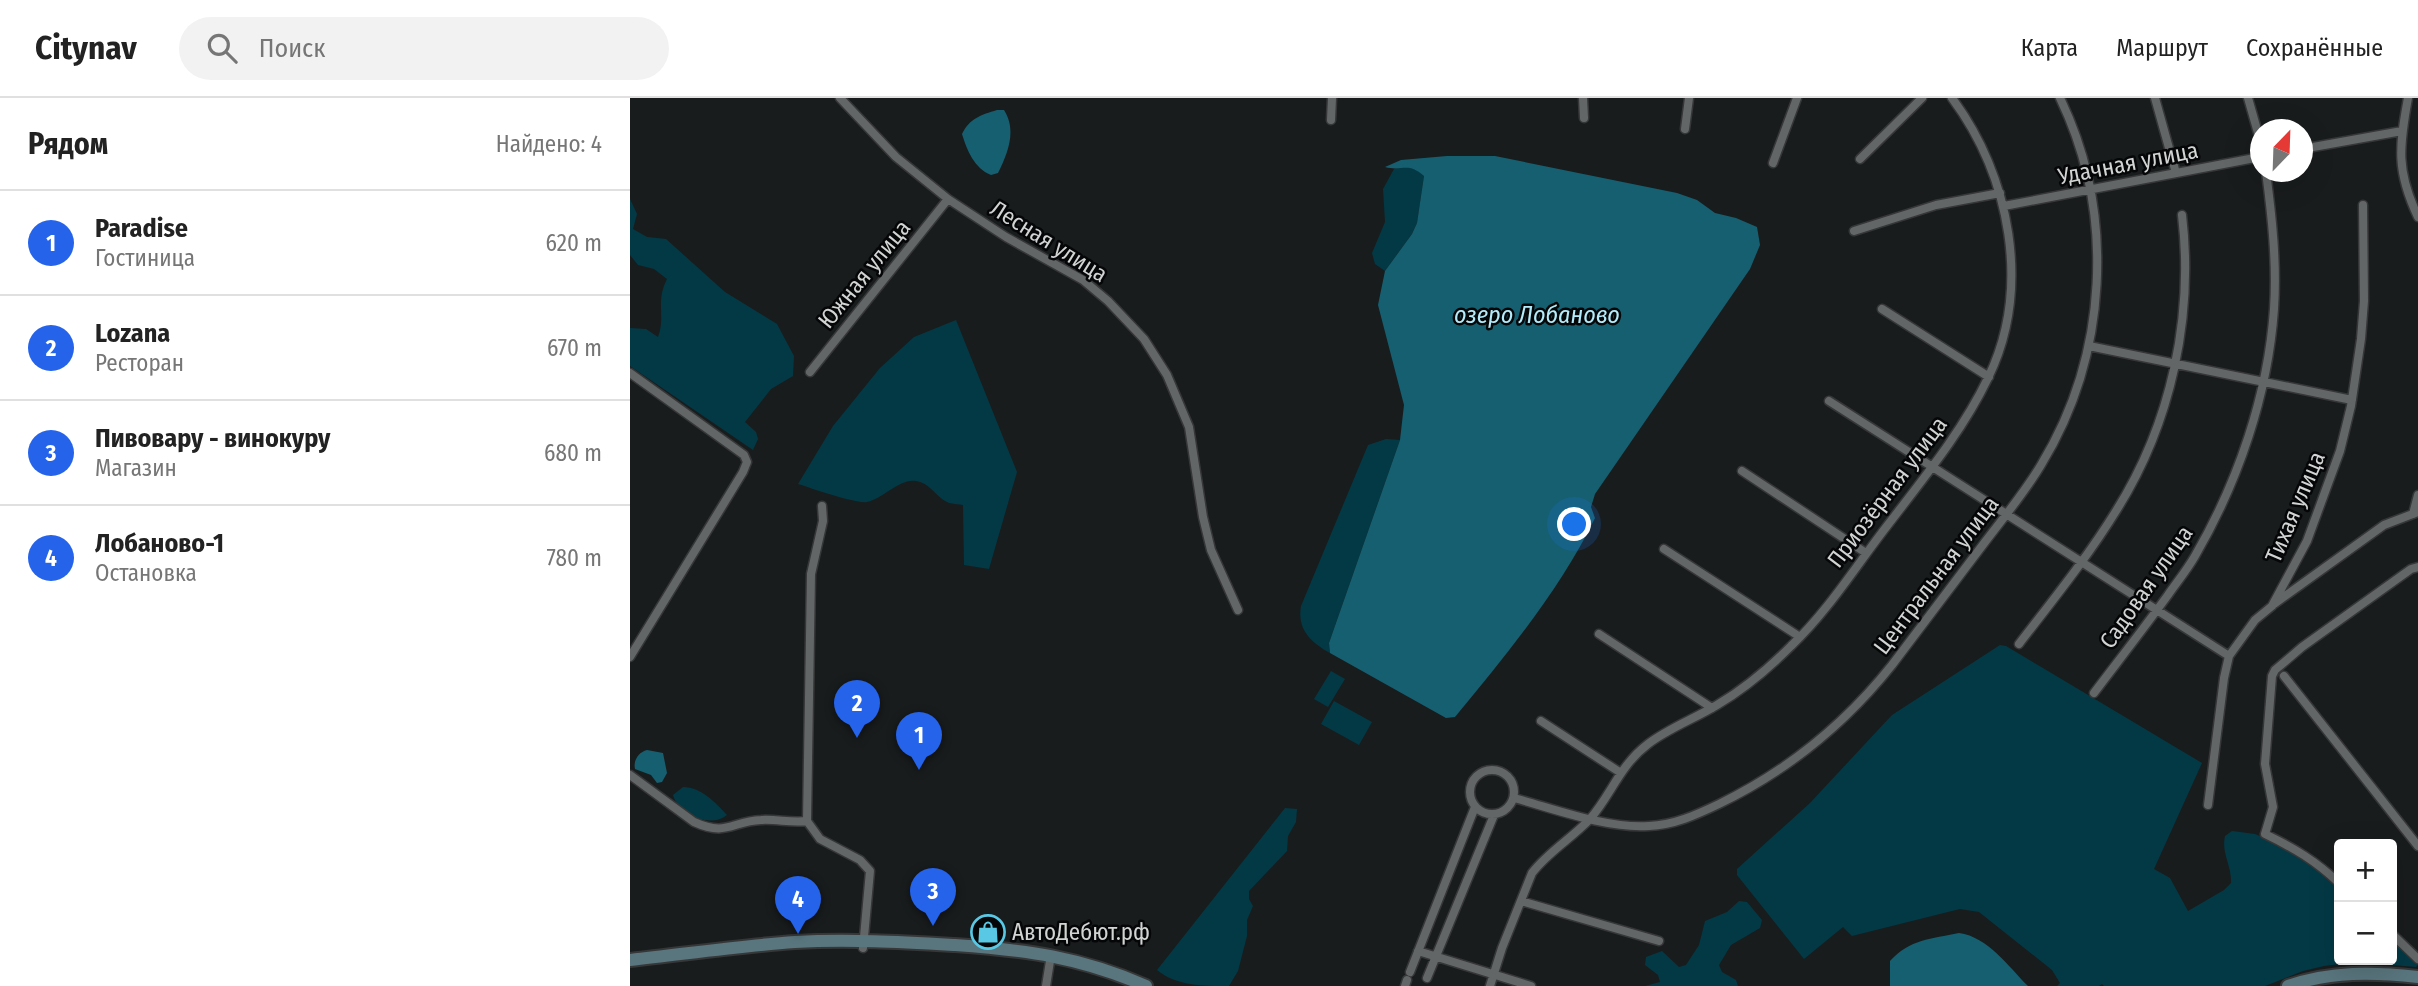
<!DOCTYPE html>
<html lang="ru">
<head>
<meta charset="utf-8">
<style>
  body { margin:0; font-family:"Fira Sans Condensed",sans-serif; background:#f2f2f2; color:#222 }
  .controls { position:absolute; right:21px; bottom:21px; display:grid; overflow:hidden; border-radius:7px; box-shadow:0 7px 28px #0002 }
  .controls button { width:63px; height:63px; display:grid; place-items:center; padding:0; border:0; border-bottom:2px solid #e0e0e0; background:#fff; color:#222; font:35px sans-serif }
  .compass { position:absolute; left:1620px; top:21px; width:63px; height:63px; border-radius:50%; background:#fff; box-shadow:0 7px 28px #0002; rotate:23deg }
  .you { position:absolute; left:945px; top:427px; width:24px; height:24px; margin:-18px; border:5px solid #fff; border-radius:50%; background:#1a73e8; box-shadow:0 0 0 10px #1a73e833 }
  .badge { display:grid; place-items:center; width:46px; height:46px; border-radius:50%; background:#2563eb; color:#fff; font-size:23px; font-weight:700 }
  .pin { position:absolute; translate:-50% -58px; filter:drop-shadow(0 2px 4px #0008) }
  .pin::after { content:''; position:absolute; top:37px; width:24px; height:21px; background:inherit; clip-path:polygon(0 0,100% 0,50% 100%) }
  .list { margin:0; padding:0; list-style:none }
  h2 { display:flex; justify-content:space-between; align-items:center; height:91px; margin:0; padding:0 28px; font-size:30px }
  h2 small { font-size:23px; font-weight:400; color:#767676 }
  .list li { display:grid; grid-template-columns:46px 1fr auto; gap:21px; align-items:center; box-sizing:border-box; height:105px; padding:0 28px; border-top:2px solid #e0e0e0 }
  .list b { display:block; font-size:26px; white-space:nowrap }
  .list p { margin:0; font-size:23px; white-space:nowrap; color:#767676 }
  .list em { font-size:23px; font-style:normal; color:#767676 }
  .icon { flex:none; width:38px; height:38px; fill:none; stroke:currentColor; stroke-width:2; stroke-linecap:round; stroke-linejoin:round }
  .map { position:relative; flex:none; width:1788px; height:888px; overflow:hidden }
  header { display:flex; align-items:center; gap:42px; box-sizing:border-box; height:98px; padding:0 35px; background:#fff; border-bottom:2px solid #e0e0e0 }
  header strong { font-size:33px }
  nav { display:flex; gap:38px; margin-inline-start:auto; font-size:24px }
  .search { width:490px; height:63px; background:#f2f2f2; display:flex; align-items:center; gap:18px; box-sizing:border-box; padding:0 24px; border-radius:38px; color:#767676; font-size:26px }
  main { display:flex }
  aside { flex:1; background:#fff }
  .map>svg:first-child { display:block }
  .green { fill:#033945 }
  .water { fill:#165f70 }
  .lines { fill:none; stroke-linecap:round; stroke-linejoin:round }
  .minor-casing { stroke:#363738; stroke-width:11 }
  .secondary-casing { stroke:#363738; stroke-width:16 }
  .minor { stroke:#636667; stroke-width:8 }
  .secondary { stroke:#59757d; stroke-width:12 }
  .labels { text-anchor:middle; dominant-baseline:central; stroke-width:5; stroke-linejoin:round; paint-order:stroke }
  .street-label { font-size:23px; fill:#d2d4d4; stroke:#050607 }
  .poi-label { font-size:23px; fill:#d2d4d4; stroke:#050607; text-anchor:start }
  .water-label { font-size:24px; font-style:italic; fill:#b3ebfb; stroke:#050607 }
</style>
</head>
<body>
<header>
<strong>Citynav</strong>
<div class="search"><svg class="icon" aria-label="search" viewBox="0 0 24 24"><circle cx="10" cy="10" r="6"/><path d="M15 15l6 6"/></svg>Поиск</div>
<nav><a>Карта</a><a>Маршрут</a><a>Сохранённые</a></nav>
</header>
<main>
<aside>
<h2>Рядом<small>Найдено: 4</small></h2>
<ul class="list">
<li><span class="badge">1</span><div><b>Paradise</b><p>Гостиница</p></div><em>620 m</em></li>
<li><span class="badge">2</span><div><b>Lozana</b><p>Ресторан</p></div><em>670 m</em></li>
<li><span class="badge">3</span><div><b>Пивовару - винокуру</b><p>Магазин</p></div><em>680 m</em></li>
<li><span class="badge">4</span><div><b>Лобаново-1</b><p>Остановка</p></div><em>780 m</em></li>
</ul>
</aside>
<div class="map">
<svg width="1788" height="888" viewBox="0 0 1788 888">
  <rect width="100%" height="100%" fill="#191c1d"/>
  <path class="green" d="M775 68 785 70 794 78 787 125 782 136 755 173 745 166 742 155 755 124 753 91 764 71Z
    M0 101 7 116 3 131 17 139 36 141 95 194 147 226 164 258 163 278 141 291 115 324 126 334 128 341 123 352 0 268V230L16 231 28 239C36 218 25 205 37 181L24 171 8 167 0 157Z
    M326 222 387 374 359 471 334 467 333 407C329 406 321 406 317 404 305 398 300 385 286 383 270 380 254 400 237 404 226 406 181 390 168 386L203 328 250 270 284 239Z
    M756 341 770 342 699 545 700 555C681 544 667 532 671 508L738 347Z
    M1370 547 1376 548 1572 665 1524 771 1540 780 1558 813 1594 792 1601 785C1602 768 1591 755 1595 738L1602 733 1625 736 1662 752 1709 788V862H1762V838L1788 862V867L1786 869 1726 864 1694 868 1673 873 1635 888H1474L1472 886 1469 888H1427L1430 885 1422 872 1349 814 1330 811 1222 838 1213 829 1174 861 1107 777V771L1180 705 1262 617Z
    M701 573 715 581 698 609 684 601Z
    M704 603 742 624 729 647 691 626Z
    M53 689C71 689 85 704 97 717 80 731 48 716 43 697Z
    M655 710 667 711 666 724 658 738 657 753 619 793V801L623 808 617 822V838L608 873 599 888C573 888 546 888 527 872Z
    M1109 803 1117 804 1132 822 1130 830 1101 847 1089 867 1092 874 1106 882 1108 888H1015L1030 884 1028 877 1015 867 1016 859 1032 853 1049 869 1056 867 1069 847 1075 823 1097 814Z"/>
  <path class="water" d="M367 12H374C387 32 378 55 368 75L361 77C344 70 337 52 332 36 340 20 351 17 367 12Z
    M817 58H865L1047 95 1067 102 1085 115 1106 120 1127 129 1130 147 1120 171 965 396 961 409 965 420C930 492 876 557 825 619L816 620 700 555 699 545 770 342 774 307 748 207 755 173 782 136 787 125 794 78C777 63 773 74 755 69L771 62Z
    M17 652 33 655 37 675 32 684 27 685 21 677 5 671C3 662 9 654 17 652Z
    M1329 835C1358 839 1378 868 1398 888H1260V863C1280 841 1301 841 1329 835Z"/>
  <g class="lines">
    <g class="minor-casing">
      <path id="minor" d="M210 0 266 59 318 101 376 139 453 182 478 203 514 241 537 277 559 329 573 419 581 452 608 512
        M953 0 954 20
        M1525 0 1546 75
        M1618 0 1630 42
        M1778 0C1769 49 1766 73 1788 119
        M701 22 702 0
        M1055 31 1059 0
        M1672 51 1772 33
        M1230 61 1292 0
        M1143 65 1167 0
        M1374 108 1630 59
        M1224 133 1306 107 1370 95
        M1252 211 1359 279
        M1459 248 1722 302
        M180 274 318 101
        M0 275 114 357 117 364 113 374 0 559
        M1199 303 1599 558
        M1112 373 1236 455
        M1783 416 1788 397
        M1034 451 1170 539
        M1644 506 1754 427 1788 414
        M969 536 1082 610
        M1389 546C1422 503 1457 460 1486 413 1541 326 1564 219 1552 117
        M1654 578 1788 748
        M1464 595C1489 562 1514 530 1538 497 1547 484 1557 472 1565 458 1608 384 1638 297 1644 211 1647 165 1642 119 1636 74
        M911 623 991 675
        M840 694a22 22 0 1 1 44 0a22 22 0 1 1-44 0Z
        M0 677 64 724C97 739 102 723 131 722 147 721 161 725 177 723L181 476 193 423 192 408
        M884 700C925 711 977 731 1019 728 1044 727 1066 717 1089 706 1157 673 1215 626 1262 567 1293 526 1324 485 1355 444 1374 419 1395 394 1411 367 1478 257 1486 116 1430 0
        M1578 707 1594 580 1599 558 1625 522 1642 508 1677 443 1710 353 1721 308 1731 241 1734 203 1733 107
        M177 723 190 741 230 762 240 773 233 850
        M1709 785C1686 763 1664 750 1635 736L1643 709 1635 666 1642 578 1645 572 1672 549 1781 471 1788 469
        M891 803 1029 843
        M1762 836 1788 861
        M788 853 901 888
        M780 874 845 709
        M797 880 864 717
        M416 888 421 857
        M775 888 777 882
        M860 888 872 850 902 775C918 754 942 740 960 721 981 697 990 667 1018 646 1039 630 1064 621 1087 607 1114 591 1139 570 1161 548 1198 513 1226 468 1257 428 1293 381 1332 334 1358 280 1402 190 1380 78 1322 0"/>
    </g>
    <g class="secondary-casing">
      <path id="secondary" d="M0 862C55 856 109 848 165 844 218 841 271 844 325 847 396 852 450 859 516 888
        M1658 888C1702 873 1743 874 1788 879"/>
    </g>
    <use href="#minor" class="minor"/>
    <use href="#secondary" class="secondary"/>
  </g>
  <defs>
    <g id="shop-ring" transform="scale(1.75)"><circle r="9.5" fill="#050607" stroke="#59c8e5" stroke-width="1.5"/><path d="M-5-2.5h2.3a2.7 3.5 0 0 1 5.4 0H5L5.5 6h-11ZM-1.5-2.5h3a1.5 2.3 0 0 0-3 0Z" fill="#59c8e5"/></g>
  </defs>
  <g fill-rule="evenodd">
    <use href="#shop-ring" x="358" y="834"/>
  </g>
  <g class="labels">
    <g class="street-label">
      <text transform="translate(1498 65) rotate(-11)">Удачная улица</text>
      <text transform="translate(419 143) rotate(32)">Лесная улица</text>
      <text transform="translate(234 176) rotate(-51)">Южная улица</text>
      <text transform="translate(1257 394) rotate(-53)">Приозёрная улица</text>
      <text transform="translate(1665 409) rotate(-67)">Тихая улица</text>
      <text transform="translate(1306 477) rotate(-53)">Центральная улица</text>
      <text transform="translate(1516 489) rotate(-55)">Садовая улица</text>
    </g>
    <g class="poi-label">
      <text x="382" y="834">АвтоДебют.рф</text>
    </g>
    <g class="water-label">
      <text x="907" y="217">озеро Лобаново</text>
    </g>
  </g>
</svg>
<div class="controls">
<button>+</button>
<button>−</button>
</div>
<svg class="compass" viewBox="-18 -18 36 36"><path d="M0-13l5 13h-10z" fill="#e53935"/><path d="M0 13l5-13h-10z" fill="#767676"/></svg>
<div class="you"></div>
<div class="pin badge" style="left:289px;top:672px">1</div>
<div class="pin badge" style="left:227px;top:640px">2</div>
<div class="pin badge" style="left:303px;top:828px">3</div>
<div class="pin badge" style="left:168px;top:836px">4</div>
</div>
</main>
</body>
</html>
